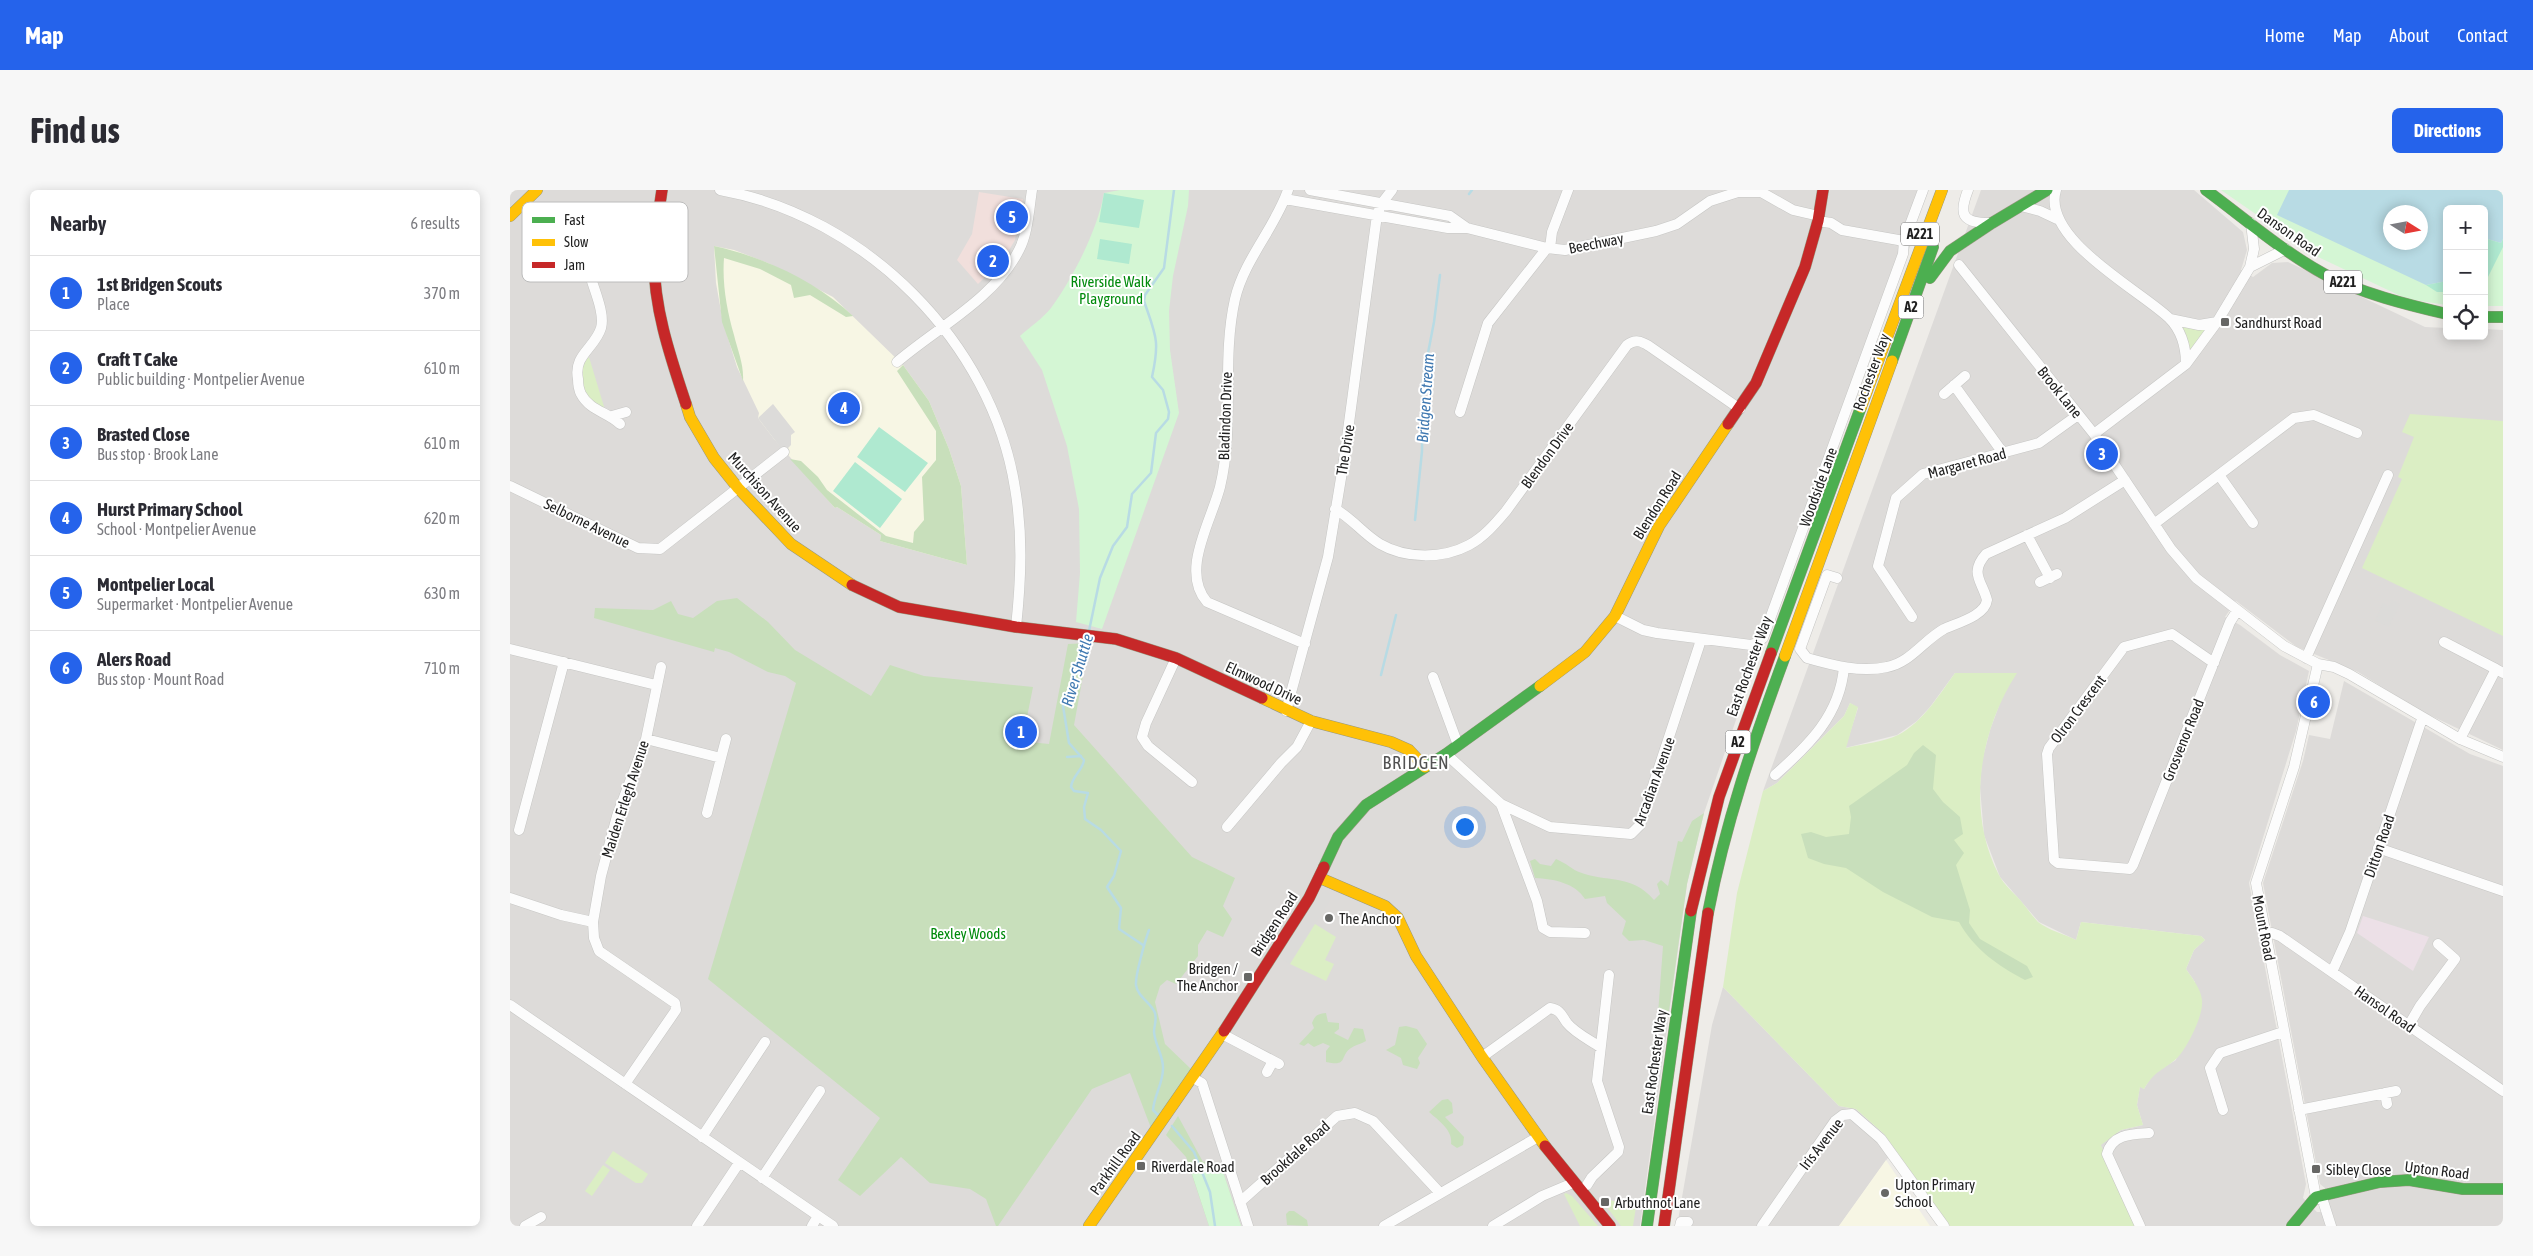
<!DOCTYPE html>
<html lang="en">
<head>
<meta charset="utf-8">
<style>
  body { margin:0; font-family:"Asap Condensed",sans-serif; background:#f7f7f7; color:#2b2b33 }
  .controls { position:absolute; right:15px; top:15px; display:grid; overflow:hidden; border-radius:8px; box-shadow:0 2px 12px #0003 }
  .controls button { width:45px; height:45px; display:grid; place-items:center; padding:0; border:0; border-bottom:1px solid #e1e1e2; background:#fff; color:#2b2b33; font:25px sans-serif }
  .compass { position:absolute; left:1873px; top:15px; width:45px; height:45px; border-radius:50%; background:#fff; box-shadow:0 2px 12px #0003; rotate:101deg }
  .you { position:absolute; left:954px; top:636px; width:18px; height:18px; margin:-12px; border:4px solid #fff; border-radius:50%; background:#1a73e8; box-shadow:0 0 0 8px #1a73e833 }
  .badge { display:grid; place-items:center; width:32px; height:32px; border-radius:50%; background:#2563eb; color:#fff; font-size:16px; font-weight:700 }
  .pin { position:absolute; translate:-50% -50%; border:2px solid #fff; box-shadow:0 1px 5px #0006 }
  .list { margin:0; padding:0; list-style:none }
  h2 { display:flex; justify-content:space-between; align-items:center; height:65px; margin:0; padding:0 20px; font-size:21px }
  h2 small { font-size:16px; font-weight:400; color:#7c7c81 }
  .list li { display:grid; grid-template-columns:32px 1fr auto; gap:15px; align-items:center; box-sizing:border-box; height:75px; padding:0 20px; border-top:1px solid #e1e1e2 }
  .list b { display:block; font-size:19px; white-space:nowrap }
  .list p { margin:0; font-size:16px; white-space:nowrap; color:#7c7c81 }
  .list em { font-size:16px; font-style:normal; color:#7c7c81 }
  .icon { flex:none; width:28px; height:28px; fill:none; stroke:currentColor; stroke-width:2; stroke-linecap:round; stroke-linejoin:round }
  .map { position:relative; flex:none; width:1993px; height:1036px; overflow:hidden; border-radius:8px }
  header { display:flex; align-items:center; gap:30px; box-sizing:border-box; height:70px; padding:0 25px; background:#2563eb; color:#fff }
  header strong { font-size:24px }
  nav { display:flex; gap:28px; margin-inline-start:auto; font-size:18px }
  .intro { display:flex; align-items:center; justify-content:space-between; box-sizing:border-box; height:120px; padding:0 30px }
  h1 { margin:0; font-size:35px }
  .button { padding:12px 22px; border-radius:8px; background:#2563eb; color:#fff; font-size:18px; font-weight:700 }
  main { display:flex; gap:30px; padding:0 30px }
  aside { flex:1; background:#fff; border-radius:8px; box-shadow:0 2px 12px #0003 }
  .map>svg:first-child { display:block }
  .residential { fill:#dddbd9 }
  .commercial { fill:#f1dfdc }
  .industrial { fill:#ece0e7 }
  .education { fill:#f7f6e4 }
  .religious { fill:#dcdbd9 }
  .grass { fill:#dbeec4 }
  .forest { fill:#c8dfbb }
  .park { fill:#d4f6d4; fill-rule:evenodd }
  .pitch { fill:#afe9d0 }
  .water { fill:#b8dbe4; fill-rule:evenodd }
  .lines { fill:none; stroke-linecap:round; stroke-linejoin:round }
  .stream { stroke:#b8dbe4; stroke-width:2.5 }
  .street-casing { stroke:#c6c6c4; stroke-width:11 }
  .fast-casing { stroke:#97987f; stroke-width:12 }
  .slow-casing { stroke:#97987f; stroke-width:12 }
  .jam-casing { stroke:#97987f; stroke-width:12 }
  .street { stroke:#fcfcfc; stroke-width:10 }
  .fast { stroke:#4caf50; stroke-width:11 }
  .slow { stroke:#ffc107; stroke-width:11 }
  .jam { stroke:#c62828; stroke-width:11 }
  .poi-dot { fill:#676765; stroke:#fff; stroke-width:2 }
  .labels { text-anchor:middle; dominant-baseline:central; stroke-width:4; stroke-linejoin:round; paint-order:stroke }
  .shield { fill:#fff; stroke:#626262; stroke-width:1 }
  .shield-label { font-size:14px; font-weight:bold; fill:#1f1f1f }
  .street-label { font-size:15px; fill:#1f1f1f; stroke:#fff }
  .park-label { font-size:15px; fill:#018a0c; stroke:#fff }
  .poi-label { font-size:15px; fill:#1f1f1f; stroke:#fff; text-anchor:start }
  .water-label { font-size:16px; font-style:italic; fill:#4079b1; stroke:#fff }
  .quarter-label { font-size:18px; letter-spacing:1px; fill:#525252; stroke:#fff }
  .key { fill:#fff; stroke:#bcbcbc; stroke-width:1 }
  .key-label { font-size:14px; fill:#1f1f1f }
</style>
</head>
<body>
<header>
<strong>Map</strong>
<nav><a>Home</a><a>Map</a><a>About</a><a>Contact</a></nav>
</header>
<div class="intro"><h1>Find us</h1><a class="button">Directions</a></div>
<main>
<aside>
<h2>Nearby<small>6 results</small></h2>
<ul class="list">
<li><span class="badge">1</span><div><b>1st Bridgen Scouts</b><p>Place</p></div><em>370 m</em></li>
<li><span class="badge">2</span><div><b>Craft T Cake</b><p>Public building · Montpelier Avenue</p></div><em>610 m</em></li>
<li><span class="badge">3</span><div><b>Brasted Close</b><p>Bus stop · Brook Lane</p></div><em>610 m</em></li>
<li><span class="badge">4</span><div><b>Hurst Primary School</b><p>School · Montpelier Avenue</p></div><em>620 m</em></li>
<li><span class="badge">5</span><div><b>Montpelier Local</b><p>Supermarket · Montpelier Avenue</p></div><em>630 m</em></li>
<li><span class="badge">6</span><div><b>Alers Road</b><p>Bus stop · Mount Road</p></div><em>710 m</em></li>
</ul>
</aside>
<div class="map">
<svg width="1993" height="1036" viewBox="0 0 1993 1036">
  <rect width="100%" height="100%" fill="#eeece8"/>
  <path class="residential" d="M0 0H1417L1404 33 1401 54 1248 466 1194 623 1177 694 1130 1036H0Z
    M1471 0H1684L1733 42 1737 60 1731 80 1743 87 1762 73 1778 72 1915 137 1937 138V146H1974V139L1993 140V560L1911 521 1848 482 1787 457 1726 411 1715 427 1730 435 1770 465 1799 481 1786 541 1739 693 1796 994 1793 1008 1807 1022H1811L1819 1036H1626L1590 955 1611 940 1633 935 1627 915 1630 896 1634 899 1643 884 1666 870 1685 792 1676 779 1684 760 1695 750 1691 746 1571 732 1566 750 1529 732 1490 687 1474 645 1470 597 1472 571 1480 540 1493 505 1506 483H1445L1420 517 1407 531 1387 545 1335 558 1348 518 1340 513 1334 526 1267 593 1253 601Z
    M1834 491 1960 564 1993 576V1036H1825L1815 998 1810 994 1753 693 1793 571 1799 545 1820 549Z
    M1213 797 1329 916 1346 919 1374 944 1385 958 1329 1036H1167L1202 835Z"/>
  <path class="commercial" d="M469 2 513 9 505 50 495 67 468 94 447 70 462 44Z"/>
  <path class="industrial" d="M1853 726 1919 747 1903 781 1847 743Z"/>
  <path class="education" d="M204 56 224 60 258 73 323 107 393 175 419 211 439 259 451 296 457 375 370 351 371 345 327 317 325 318 264 249 248 228 249 223 227 177 213 132 206 93Z
    M1376 970 1420 1036H1329Z"/>
  <path class="religious" d="M263 214 285 242 281 245V255L274 262 248 228Z
    M1881 410 1890 414 1879 437 1865 431 1873 413 1879 416Z
    M817 700 822 708 780 774 770 768 811 704Z"/>
  <path class="grass" d="M1673 137H1699L1680 161 1671 139Z
    M79 167 95 220C89 215 80 211 76 205 69 195 70 175 79 167Z
    M1900 224 1993 231V446L1852 378 1892 289 1888 287 1904 247 1892 242Z
    M1445 483H1507C1469 541 1456 622 1489 685 1494 695 1504 703 1511 711 1517 718 1522 726 1528 732 1538 740 1554 744 1566 750L1571 732 1691 746 1695 750 1684 760 1676 779C1682 788 1691 799 1692 810 1694 825 1676 861 1665 870 1650 882 1645 881 1634 899L1630 897 1627 915 1633 935 1611 940 1591 955 1626 1036H1440L1374 944 1346 919 1329 916 1213 797 1227 703 1253 601 1267 593 1334 526 1340 513 1348 517 1336 558C1352 554 1373 552 1388 545 1413 532 1429 505 1445 483Z
    M805 734 826 747 815 770 824 774 816 791 780 774Z
    M103 961 138 984 132 993H126L95 973Z
    M93 975 100 980 82 1006 75 1001Z
    M1056 1003 1062 1006 1088 1036H1070L1054 1004Z
    M1096 1009 1126 1017 1123 1036H1111L1094 1013Z"/>
  <path class="forest" d="M204 56C254 67 306 91 343 126L336 127 300 105 284 108 281 95 250 79 214 68C212 94 217 121 224 145 228 162 234 174 233 191L212 132Z
    M393 175 419 211 439 259 451 296 457 375 370 351 371 345 327 317 325 318 280 269 291 271 308 287 317 300 376 346 403 353 404 342 414 330 412 287 426 270V241L387 181Z
    M227 408 258 432 285 460 361 506 380 475 414 486 523 497 516 532 503 531 501 550 539 554 558 454 579 453 564 535 682 667 725 688 713 716 722 729 713 747 697 740 688 755V766L666 794 657 790 650 796 645 812 655 854 681 879 641 938 620 883 582 899 488 1036H486L476 1009 460 999 420 993 391 967 350 1006 328 990 370 928 198 789 286 493 275 486 258 482 219 462 205 458 204 462 84 428 85 418 143 420 161 411 168 424 183 428 207 411Z
    M1413 555 1426 565 1423 599 1433 612 1450 627 1453 644 1444 650 1454 663 1446 675 1460 720 1459 733 1470 749 1517 776 1523 787 1515 790C1488 776 1464 759 1449 732L1422 727 1373 702 1336 678 1314 674 1298 668 1291 644 1301 642 1316 647 1339 644 1341 627 1339 616 1397 575 1404 563Z
    M1194 623 1177 694 1158 828 1148 824 1153 756 1134 750 1119 751 1112 744 1116 731 1097 713 1095 706 1075 709C1065 693 1044 689 1025 688L1020 671 1025 669 1030 674 1041 676 1046 669C1056 673 1063 680 1069 682 1096 693 1121 683 1144 710L1150 704 1147 694 1151 690 1158 696 1168 651 1172 652 1182 631Z
    M816 823 818 832 829 833V839L824 843 838 850 844 838 853 839 856 851C851 854 845 855 841 858 829 866 839 877 816 872V861L820 856 813 853 804 857 798 853 794 856 789 854 804 838 802 833C805 825 808 824 816 823Z
    M896 836 907 839 917 854 908 868 910 873 907 879 893 875 891 868 876 860 885 855 889 837Z
    M938 909 942 913 943 923 935 927 954 947 953 955 947 958 941 954C943 940 929 931 919 922L932 910Z
    M668 926 693 972 698 971 711 976 731 1036H699L676 967 656 945Z
    M779 1021H784L797 1030 798 1036 777 1035 776 1024Z"/>
  <path class="park" d="M610 0H679L678 16 663 86 659 121 660 160 669 223 592 439 566 432 570 383 569 319 557 256 532 180 510 146C520 137 533 128 541 118 563 88 588 39 594 3Z
    M1711 0H1993V116H1974V19H1937V115L1897 109 1806 66ZM1880 22H1910V52H1880Z
    M711 976 731 1036H699L682 984Z"/>
  <path class="pitch" d="M594 3 634 10 629 38 589 32Z
    M1974 48 1991 53 1993 49V57L1974 95Z
    M590 49 622 54 619 74 587 69Z
    M1937 91V102H1927L1916 95Z
    M369 237 418 273 395 302 347 267Z
    M345 272 392 309 370 338 323 301Z"/>
  <path class="water" d="M1779 0H1993V49L1991 53 1974 48V19H1937V91L1916 95 1767 25ZM1910 22V52H1880V22Z"/>
  <g class="lines">
    <path class="stream" d="M959 4 962 0
      M905 330 912 261 913 189 924 132 930 85
      M579 441 590 388 603 356 617 337 622 304 641 283 646 243 658 229 659 222 653 200 642 187C650 150 646 146 634 111L635 105 654 78 664 0
      M577 451 553 516 559 553 574 570C573 580 562 586 561 597L564 601 578 603 574 617 575 629 591 640 611 661 604 686 597 697 611 718 609 739 633 755
      M871 485 886 425
      M557 567 571 566
      M639 740C635 751 625 786 626 795 628 808 641 812 645 823 647 830 644 836 644 842 645 855 654 867 653 879 653 893 644 906 643 920L648 925
      M662 936 684 962 700 1002 705 1036"/>
    <g class="street-casing">
      <path id="street" d="M210 0C355 26 482 152 505 298 513 345 511 390 506 437
        M778 0C765 38 734 70 725 109 711 171 725 235 710 297 701 332 670 381 697 412L795 454
        M800 0 940 26 957 38
        M1458 0C1449 23 1451 33 1479 33
        M1546 0C1531 49 1630 100 1659 128 1671 140 1676 157 1676 174
        M775 9 938 38H957L1037 58
        M1511 16 1530 21 1547 29
        M1308 31 1321 33 1332 40 1394 51
        M1040 58 1042 42 1058 0
        M1449 75 1584 244 1661 359 1686 388 1774 456 1808 474 1824 477 1839 484 1950 549 1993 567
        M1740 77 1776 59
        M1660 129 1689 135 1707 132
        M387 172C428 137 484 109 509 60 518 43 519 19 522 0
        M1444 195 1493 263
        M1434 204 1455 186
        M950 222 978 133 1037 58 1055 60 1146 41 1167 34 1200 11 1228 2H1251L1283 20 1309 26
        M102 226 116 222
        M110 234C98 222 80 221 71 204 69 200 68 194 68 189 63 165 85 158 91 138 95 124 85 102 81 88L83 82 114 68 144 65
        M1584 244 1676 174 1707 132 1740 77 1744 59 1741 33
        M1709 285 1743 333
        M0 296 128 358 150 359 274 262
        M825 319C842 328 853 344 870 354 896 369 933 369 959 355 974 347 985 334 996 321L1117 155C1125 149 1131 151 1139 156L1230 219
        M1644 334 1784 228 1804 225 1847 243
        M1517 345 1540 388
        M1327 388 1317 385 1290 459 1297 468C1322 475 1350 483 1377 477 1400 473 1414 450 1434 439 1447 433 1475 426 1477 410 1472 391 1459 383 1476 364L1555 328 1615 290
        M1530 392 1547 384
        M1105 426 1133 440 1147 443 1241 455 1247 453 1253 448 1393 64 1394 51 1413 0
        M1402 427 1368 376 1386 308 1413 284 1529 253 1568 225
        M1934 452 1986 479
        M0 459 146 495
        M666 468 636 533 632 547 638 556 682 592
        M1796 468 1878 285
        M1704 473 1662 444 1614 457 1539 558 1537 564 1544 670 1548 673 1620 679 1623 675 1720 432 1727 421
        M1808 474 1784 577 1746 693 1806 1007 1813 1011 1821 1036
        M923 487 948 555
        M776 521 818 367 834 270 867 25 872 13 882 0
        M136 549 211 568 197 623
        M1950 549 1986 479 1993 483
        M936 564 991 614 1040 637 1121 644 1130 635 1191 450
        M211 568 216 549
        M1265 585C1299 555 1330 525 1334 477
        M991 614 1027 711 1033 738 1040 742 1075 743
        M717 637 771 573 787 557 801 531
        M9 640 54 472
        M1868 658 1993 701
        M0 708 51 725 83 732
        M1755 744 1762 743 1770 746 1993 901
        M1822 782 1840 742 1912 529
        M0 815 323 1036
        M1899 835 1910 816 1945 769 1928 754
        M712 844 769 874
        M972 867 1040 818C1051 820 1051 825 1057 833 1065 843 1080 850 1090 857
        M757 882 763 871
        M683 888 692 893 738 1036
        M115 894 166 820 165 813 89 761 84 748 83 732 91 686 107 626 136 549 151 477
        M1875 903 1877 914
        M1713 920 1700 878 1710 863 1773 842
        M1789 920 1886 901
        M192 947 255 852
        M252 988 310 901
        M1077 995 1082 987 1108 962 1109 957 1087 891 1099 785
        M730 1012 827 926 845 923 863 931 930 1003
        M15 1036 31 1027
        M187 1036 229 973
        M302 1036 308 1026
        M874 1036 1028 947
        M983 1036 1032 1006 1063 993
        M1170 1036 1171 1032H1178
        M1252 1036 1325 931 1333 925 1342 924 1371 949 1434 1036
        M1630 1036 1597 964C1602 944 1622 944 1639 943"/>
    </g>
    <g class="fast-casing">
      <path id="fast" d="M1696 0C1734 28 1772 61 1814 84 1850 103 1898 115 1937 124
        M1482 33 1537 0
        M1420 88 1440 61 1482 33
        M1974 127H1993
        M1382 171 1423 57
        M1261 463 1351 217
        M814 677 828 647 856 615 936 564 1030 496
        M1198 723C1215 634 1244 550 1275 466
        M1137 1036 1181 721
        M1782 1036 1806 1007 1870 992 1899 990 1953 999H1993"/>
    </g>
    <g class="slow-casing">
      <path id="slow" d="M0 26 27 0
        M176 214 180 227 204 268 228 298 281 354 342 395
        M1351 217 1432 0
        M1275 466 1382 171
        M1030 496 1075 462 1105 426 1149 336 1218 234
        M752 508 801 531 881 552 899 560 915 577
        M810 688 875 716 888 728 906 766 972 867 1035 956
        M579 1036 714 841"/>
    </g>
    <g class="jam-casing">
      <path id="jam" d="M152 0C149 21 145 43 144 65 143 116 160 166 176 214
        M1218 234 1246 193 1295 77 1308 31 1313 0
        M342 395 389 417 506 437 606 449 666 468 752 508
        M1181 721 1209 607 1261 463
        M714 841 799 708 814 677
        M1035 956 1100 1036
        M1154 1036 1198 723"/>
    </g>
    <use href="#street" class="street"/>
    <use href="#fast" class="fast"/>
    <use href="#slow" class="slow"/>
    <use href="#jam" class="jam"/>
  </g>
  <g class="poi-dot">
    <rect x="1710" y="127" width="10" height="10" rx="2.5"/>
    <circle cx="819" cy="728" r="5"/>
    <rect x="733" y="782" width="10" height="10" rx="2.5"/>
    <rect x="626" y="971" width="10" height="10" rx="2.5"/>
    <rect x="1801" y="974" width="10" height="10" rx="2.5"/>
    <circle cx="1375" cy="1003" r="5"/>
    <rect x="1090" y="1007" width="10" height="10" rx="2.5"/>
  </g>
  <g class="labels">
    <g class="shield">
      <rect x="1391" y="32.5" width="38" height="23" rx="4"/>
      <rect x="1814" y="80.5" width="38" height="23" rx="4"/>
      <rect x="1388.5" y="105.5" width="25" height="23" rx="4"/>
      <rect x="1215.5" y="540.5" width="25" height="23" rx="4"/>
    </g>
    <g class="shield-label">
      <text x="1410" y="44">A221</text>
      <text x="1833" y="92">A221</text>
      <text x="1401" y="117">A2</text>
      <text x="1228" y="552">A2</text>
    </g>
    <g class="street-label">
      <text transform="translate(1779 42) rotate(35)">Danson Road</text>
      <text transform="translate(1086 53) rotate(-11)">Beechway</text>
      <text transform="translate(1361 182) rotate(-70)">Rochester Way</text>
      <text transform="translate(1550 202) rotate(51)">Brook Lane</text>
      <text transform="translate(715 226) rotate(-88)">Bladindon Drive</text>
      <text transform="translate(835 260) rotate(-81)">The Drive</text>
      <text transform="translate(1037 265) rotate(-54)">Blendon Drive</text>
      <text transform="translate(1457 273) rotate(-15)">Margaret Road</text>
      <text transform="translate(1308 297) rotate(-70)">Woodside Lane</text>
      <text transform="translate(255 302) rotate(48)">Murchison Avenue</text>
      <text transform="translate(1147 315) rotate(-58)">Blendon Road</text>
      <text transform="translate(77 333) rotate(26)">Selborne Avenue</text>
      <text transform="translate(1239 476) rotate(-70)">East Rochester Way</text>
      <text transform="translate(754 493) rotate(25)">Elmwood Drive</text>
      <text transform="translate(1568 519) rotate(-53)">Olron Crescent</text>
      <text transform="translate(1673 550) rotate(-68)">Grosvenor Road</text>
      <text transform="translate(1144 591) rotate(-70)">Arcadian Avenue</text>
      <text transform="translate(115 609) rotate(-72)">Maiden Erlegh Avenue</text>
      <text transform="translate(1869 656) rotate(-71)">Ditton Road</text>
      <text transform="translate(764 734) rotate(-57)">Bridgen Road</text>
      <text transform="translate(1754 738) rotate(79)">Mount Road</text>
      <text transform="translate(1875 819) rotate(35)">Hansol Road</text>
      <text transform="translate(1144 872) rotate(-82)">East Rochester Way</text>
      <text transform="translate(1311 954) rotate(-52)">Iris Avenue</text>
      <text transform="translate(785 963) rotate(-42)">Brookdale Road</text>
      <text transform="translate(605 973) rotate(-54)">Parkhill Road</text>
      <text transform="translate(1927 980) rotate(7)">Upton Road</text>
    </g>
    <g class="park-label">
      <text x="601" y="91">Riverside Walk<tspan x="601" dy="17">Playground</tspan></text>
      <text x="458" y="743">Bexley Woods</text>
    </g>
    <g class="poi-label">
      <text x="1725" y="132">Sandhurst Road</text>
      <text x="829" y="728">The Anchor</text>
      <text x="728" y="778" text-anchor="end">Bridgen /<tspan x="728" dy="17">The Anchor</tspan></text>
      <text x="641" y="976">Riverdale Road</text>
      <text x="1816" y="979">Sibley Close</text>
      <text x="1385" y="994">Upton Primary<tspan x="1385" dy="17">School</tspan></text>
      <text x="1105" y="1012">Arbuthnot Lane</text>
    </g>
    <g class="water-label">
      <text transform="translate(915 208) rotate(-86)">Bridgen Stream</text>
      <text transform="translate(567 480) rotate(-73)">River Shuttle</text>
    </g>
    <g class="quarter-label">
      <text x="906" y="572">BRIDGEN</text>
    </g>
  </g>
  <rect x="12" y="12" width="166" height="80" rx="8" class="key"/>
  <rect x="22" y="27" width="23" height="6" fill="#4caf50"/>
  <rect x="22" y="49" width="23" height="7" fill="#ffc107"/>
  <rect x="22" y="72" width="23" height="6" fill="#c62828"/>
  <g class="key-label">
    <text x="54" y="35">Fast</text>
    <text x="54" y="57">Slow</text>
    <text x="54" y="80">Jam</text>
  </g>
</svg>
<div class="controls">
<button>+</button>
<button>−</button>
<button><svg class="icon" aria-label="locate" viewBox="0 0 24 24"><circle cx="12" cy="12" r="6"/><path d="M12 2v4M12 18v4M2 12h4M18 12h4"/></svg></button>
</div>
<svg class="compass" viewBox="-18 -18 36 36"><path d="M0-13l5 13h-10z" fill="#e53935"/><path d="M0 13l5-13h-10z" fill="#7c7c81"/></svg>
<div class="you"></div>
<div class="pin badge" style="left:511px;top:542px">1</div>
<div class="pin badge" style="left:483px;top:71px">2</div>
<div class="pin badge" style="left:1592px;top:264px">3</div>
<div class="pin badge" style="left:334px;top:218px">4</div>
<div class="pin badge" style="left:502px;top:27px">5</div>
<div class="pin badge" style="left:1804px;top:512px">6</div>
</div>
</main>
</body>
</html>
